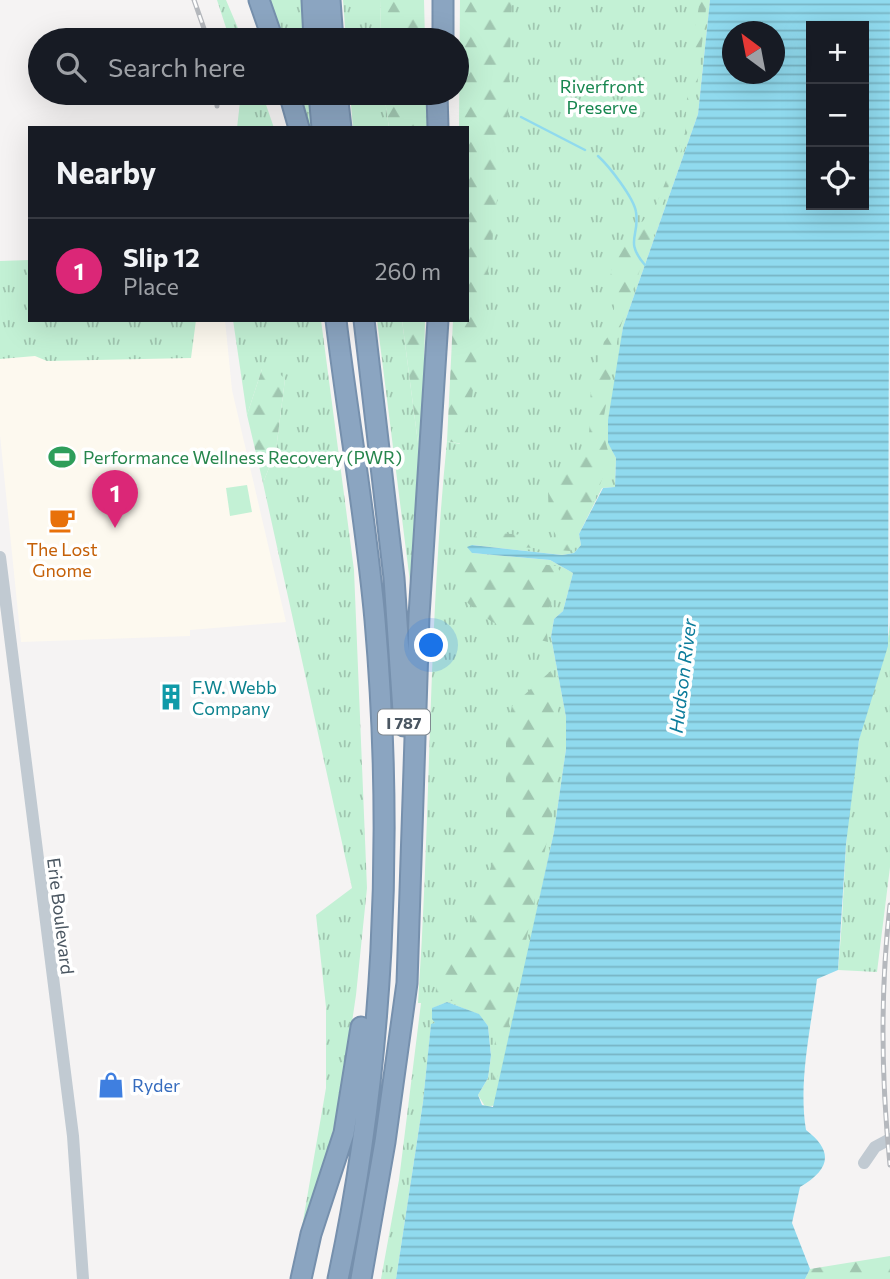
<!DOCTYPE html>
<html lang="en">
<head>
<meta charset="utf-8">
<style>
  body { margin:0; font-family:Commissioner,sans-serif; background:#242831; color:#f1f3f6 }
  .controls { position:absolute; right:21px; top:21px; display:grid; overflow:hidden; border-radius:0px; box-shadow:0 7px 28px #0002 }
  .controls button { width:63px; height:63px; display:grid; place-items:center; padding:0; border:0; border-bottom:2px solid #363941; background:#171b24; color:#f1f3f6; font:35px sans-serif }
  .compass { position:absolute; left:722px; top:21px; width:63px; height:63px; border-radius:50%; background:#171b24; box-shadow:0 7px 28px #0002; rotate:328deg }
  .you { position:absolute; left:432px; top:646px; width:24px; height:24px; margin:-18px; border:5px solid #fff; border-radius:50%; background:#1a73e8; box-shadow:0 0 0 10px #1a73e833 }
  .badge { display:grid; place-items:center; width:46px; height:46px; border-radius:50%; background:#db2777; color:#fff; font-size:23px; font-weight:700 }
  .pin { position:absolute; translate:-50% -58px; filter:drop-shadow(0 2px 4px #0008) }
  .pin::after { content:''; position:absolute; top:37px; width:24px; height:21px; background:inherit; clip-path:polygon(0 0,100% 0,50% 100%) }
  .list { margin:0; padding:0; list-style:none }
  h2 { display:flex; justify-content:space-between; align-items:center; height:91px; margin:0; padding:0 28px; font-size:30px }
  h2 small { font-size:23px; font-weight:400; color:#9ea1a6 }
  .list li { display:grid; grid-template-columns:46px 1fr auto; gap:21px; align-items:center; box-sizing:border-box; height:105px; padding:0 28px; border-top:2px solid #363941 }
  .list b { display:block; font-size:26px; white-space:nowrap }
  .list p { margin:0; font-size:23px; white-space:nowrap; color:#9ea1a6 }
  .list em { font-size:23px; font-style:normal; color:#9ea1a6 }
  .icon { flex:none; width:38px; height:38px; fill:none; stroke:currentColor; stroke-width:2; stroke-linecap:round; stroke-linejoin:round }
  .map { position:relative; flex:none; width:890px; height:1279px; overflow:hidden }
  .search { position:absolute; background:#171b24; box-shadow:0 7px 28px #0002; left:28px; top:28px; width:441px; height:77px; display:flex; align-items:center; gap:18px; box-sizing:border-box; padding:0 24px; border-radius:38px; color:#9ea1a6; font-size:26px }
  .panel { position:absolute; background:#171b24; box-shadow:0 7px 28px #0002; left:28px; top:126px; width:441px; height:196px; border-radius:0px }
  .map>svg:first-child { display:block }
  .commercial { fill:#fdf9ef }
  .grass { fill:url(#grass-tufts) }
  .forest { fill:url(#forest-firs) }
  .pitch { fill:#c3f1d5 }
  .water { fill:url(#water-rules); fill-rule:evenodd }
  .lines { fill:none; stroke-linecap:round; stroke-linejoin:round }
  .stream { stroke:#90daee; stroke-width:2.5 }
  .highway-casing { stroke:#7690ad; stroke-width:23 }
  .minor { stroke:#c1cad2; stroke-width:12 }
  .highway { stroke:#8ba5c1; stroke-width:19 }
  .rail-casing { stroke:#b5b8bd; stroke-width:5 }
  .rail { stroke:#fff; stroke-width:2.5; stroke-dasharray:8; stroke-linecap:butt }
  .labels { text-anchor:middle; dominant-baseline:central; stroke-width:7; stroke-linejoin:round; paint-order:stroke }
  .shield { fill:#fff; stroke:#808990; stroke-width:2 }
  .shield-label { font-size:16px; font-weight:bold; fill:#4a5661 }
  .park-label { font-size:18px; fill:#17864f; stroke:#fff }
  .leisure-label { font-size:18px; fill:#27864d; stroke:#fff; text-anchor:start }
  .food-label { font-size:18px; fill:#c56008; stroke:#fff }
  .culture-label { font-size:18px; fill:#0d838f; stroke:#fff; text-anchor:start }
  .street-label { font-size:18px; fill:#4a5661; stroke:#fff }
  .shop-label { font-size:18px; fill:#366cbe; stroke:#fff; text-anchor:start }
  .water-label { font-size:19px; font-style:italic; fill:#0c7c9b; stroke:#fff }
</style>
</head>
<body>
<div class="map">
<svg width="890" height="1279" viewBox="0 0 890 1279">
  <defs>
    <pattern id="grass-tufts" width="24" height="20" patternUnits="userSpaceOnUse" patternTransform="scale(1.75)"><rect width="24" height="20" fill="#c3f1d5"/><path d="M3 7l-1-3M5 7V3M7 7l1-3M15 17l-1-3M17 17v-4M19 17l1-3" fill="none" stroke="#a0c6b0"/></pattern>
    <pattern id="forest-firs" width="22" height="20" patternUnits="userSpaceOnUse" patternTransform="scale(1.75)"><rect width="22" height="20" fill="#c3f1d5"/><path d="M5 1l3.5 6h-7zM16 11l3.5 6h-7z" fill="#a0c6b0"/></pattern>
    <pattern id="water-rules" width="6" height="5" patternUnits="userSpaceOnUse" patternTransform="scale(1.75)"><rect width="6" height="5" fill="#90daee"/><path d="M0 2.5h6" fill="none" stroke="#78b4c4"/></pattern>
  </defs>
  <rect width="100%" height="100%" fill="#f5f3f3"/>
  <path class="commercial" d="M0 287 30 320H225L232 390 286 622 190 630V636L21 642 0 435Z"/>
  <path class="grass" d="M217 0H226L243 40H230Z
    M269 0H303L305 40H281Z
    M343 0H381L380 40H346Z
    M508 0H710L698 114 623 327 608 442 616 458 615 487 602 488 579 534 581 545 574 553 562 555 473 545 472 553 550 560 573 573 563 611 554 619 551 637 566 717V749L554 832 495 1105 486 1108 478 1095 488 1078 491 1056 488 1026 478 1014 447 1002 433 1008 435 1023 431 1025 423 1102 396 1279H381L399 1180 421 1003H418C431 815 428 628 447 441L460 444Z
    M241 93H262L274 128H237Z
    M298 93H309L312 128H309Z
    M350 93H384L389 128H353Z
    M30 260V320H196L191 358 47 361 35 356 0 359V261Z
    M233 320H321L354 570 367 888 356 995 340 1104 293 1279 326 1088V1007L316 915 352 888 263 483 276 450 285 379 262 369 247 415Z
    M377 320H402L422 474 411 590Z
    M890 622V867L877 972 838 970C846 895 843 815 859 741 867 700 887 664 890 622Z"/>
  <path class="forest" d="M381 0H424L425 40H380Z
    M460 0H512L508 113 466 445 447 441 453 320H467V128H459Z
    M700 0H707L694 113 619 331 604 416 605 440 610 458 592 506 578 530 575 547 570 551 471 543 466 546 467 555 556 566 564 576 545 617 548 642C514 633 488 625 464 599V543C486 526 534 536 560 542L549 523 548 492 568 470 589 438 591 383 604 342 612 331 616 288 610 278 613 263 629 236 655 208 685 133 689 64Z
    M384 93H427L428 128H389Z
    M402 320H425L422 474Z
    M262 369H275L285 379 276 450 263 483 247 415Z
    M553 669 562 748 552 817 496 1084H492C497 1044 504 1020 460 1004 451 1000 443 998 435 1003L437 973 467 933 506 825V732L512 706Z
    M890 1256V1279H805L810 1269Z"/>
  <path class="pitch" d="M247 485 252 512 230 516 226 488Z"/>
  <path class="water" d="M710 0H890L888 646 859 740 846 844 838 970 817 979C811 1028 798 1082 806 1130 835 1152 829 1170 800 1187L792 1223 810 1269 805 1279H396L423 1102 431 1024 435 1023 432 1019V1008L447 1002 479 1014 488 1026 491 1056 488 1078 478 1095 482 1105 493 1107 554 832 566 749V717L551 637 554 619 563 611 573 573 550 560 472 553 467 547 472 545 562 555 574 553 581 545 579 534 603 488 615 487 616 458 608 443V420L623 327 698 114ZM811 26H864V205H811ZM732 32H774V74H732Z"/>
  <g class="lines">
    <path class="stream" d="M521 117 585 150
      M598 156C609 166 634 198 636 212 640 236 624 241 645 265"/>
    <g class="highway-casing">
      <path id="highway" d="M259 0 273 40
        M312 0 314 40
        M330 0 333 40
        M443 0V40
        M289 93 299 128
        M319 93 322 128
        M337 93 341 128
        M437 93 438 128
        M336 320C348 420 366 519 375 620 394 838 384 1065 338 1279
        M364 320 394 578 404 726
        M301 1279 311 1234 344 1133 361 1027
        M361 1279 385 1142 407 983 419 616 438 320"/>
    </g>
    <path class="minor" d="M0 557 73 1136 83 1279
      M864 1163 875 1147 890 1139"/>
    <use href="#highway" class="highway"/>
    <g class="rail-casing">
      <path id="rail" d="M194 0 208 40
        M216 93 217 106
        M890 905C880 993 881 1077 890 1165"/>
    </g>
    <use href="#rail" class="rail"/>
  </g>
  <defs>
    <g id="stadium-bare" transform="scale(2.1)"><path d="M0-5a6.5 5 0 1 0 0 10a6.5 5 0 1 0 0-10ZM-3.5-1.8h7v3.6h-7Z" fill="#2e9e5b" stroke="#fff" stroke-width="2.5" paint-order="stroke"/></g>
    <g id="cafe-bare" transform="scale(2.1)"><path d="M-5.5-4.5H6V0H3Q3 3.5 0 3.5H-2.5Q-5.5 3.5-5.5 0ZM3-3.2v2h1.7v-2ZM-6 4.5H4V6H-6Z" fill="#e8710a" stroke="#fff" stroke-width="2.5" paint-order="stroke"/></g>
    <g id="building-bare" transform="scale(2.1)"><path d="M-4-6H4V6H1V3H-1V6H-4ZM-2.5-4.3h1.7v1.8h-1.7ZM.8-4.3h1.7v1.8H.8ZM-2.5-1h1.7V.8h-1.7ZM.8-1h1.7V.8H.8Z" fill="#0f9aa8" stroke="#fff" stroke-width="2.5" paint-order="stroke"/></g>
    <g id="shop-bare" transform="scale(2.1)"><path d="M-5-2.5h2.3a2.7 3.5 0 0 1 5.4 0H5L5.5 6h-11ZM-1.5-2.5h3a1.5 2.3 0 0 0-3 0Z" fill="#3f7fe0" stroke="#fff" stroke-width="2.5" paint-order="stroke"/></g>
  </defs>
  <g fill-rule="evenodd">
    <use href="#stadium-bare" x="62" y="457"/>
    <use href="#cafe-bare" x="62" y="520"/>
    <use href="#building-bare" x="171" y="697"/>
    <use href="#shop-bare" x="111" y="1085"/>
  </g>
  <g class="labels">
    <rect class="shield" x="378" y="709.5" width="52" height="25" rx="5"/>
    <g class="shield-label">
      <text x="404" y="722">I 787</text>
    </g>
    <g class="park-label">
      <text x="602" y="86">Riverfront<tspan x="602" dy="21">Preserve</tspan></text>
    </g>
    <g class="leisure-label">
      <text x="83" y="457">Performance Wellness Recovery (PWR)</text>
    </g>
    <g class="food-label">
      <text x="62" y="549">The Lost<tspan x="62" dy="21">Gnome</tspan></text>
    </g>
    <g class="culture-label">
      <text x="192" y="687">F.W. Webb<tspan x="192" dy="21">Company</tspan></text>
    </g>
    <g class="street-label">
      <text transform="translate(61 916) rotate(83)">Erie Boulevard</text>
    </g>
    <g class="shop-label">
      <text x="132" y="1085">Ryder</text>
    </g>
    <g class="water-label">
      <text transform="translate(682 676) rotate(-83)">Hudson River</text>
    </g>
  </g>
</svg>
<div class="controls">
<button>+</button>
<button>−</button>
<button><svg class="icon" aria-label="locate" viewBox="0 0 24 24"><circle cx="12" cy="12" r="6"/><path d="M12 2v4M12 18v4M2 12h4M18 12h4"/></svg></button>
</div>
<svg class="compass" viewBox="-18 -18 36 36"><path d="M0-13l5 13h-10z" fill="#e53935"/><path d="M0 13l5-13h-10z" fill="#9ea1a6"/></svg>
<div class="you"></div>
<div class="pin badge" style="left:115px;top:528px">1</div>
<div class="search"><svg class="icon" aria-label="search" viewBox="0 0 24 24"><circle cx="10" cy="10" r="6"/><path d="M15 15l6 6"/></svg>Search here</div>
<section class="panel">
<h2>Nearby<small></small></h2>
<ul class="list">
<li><span class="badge">1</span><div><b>Slip 12</b><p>Place</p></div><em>260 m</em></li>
</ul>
</section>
</div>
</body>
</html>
